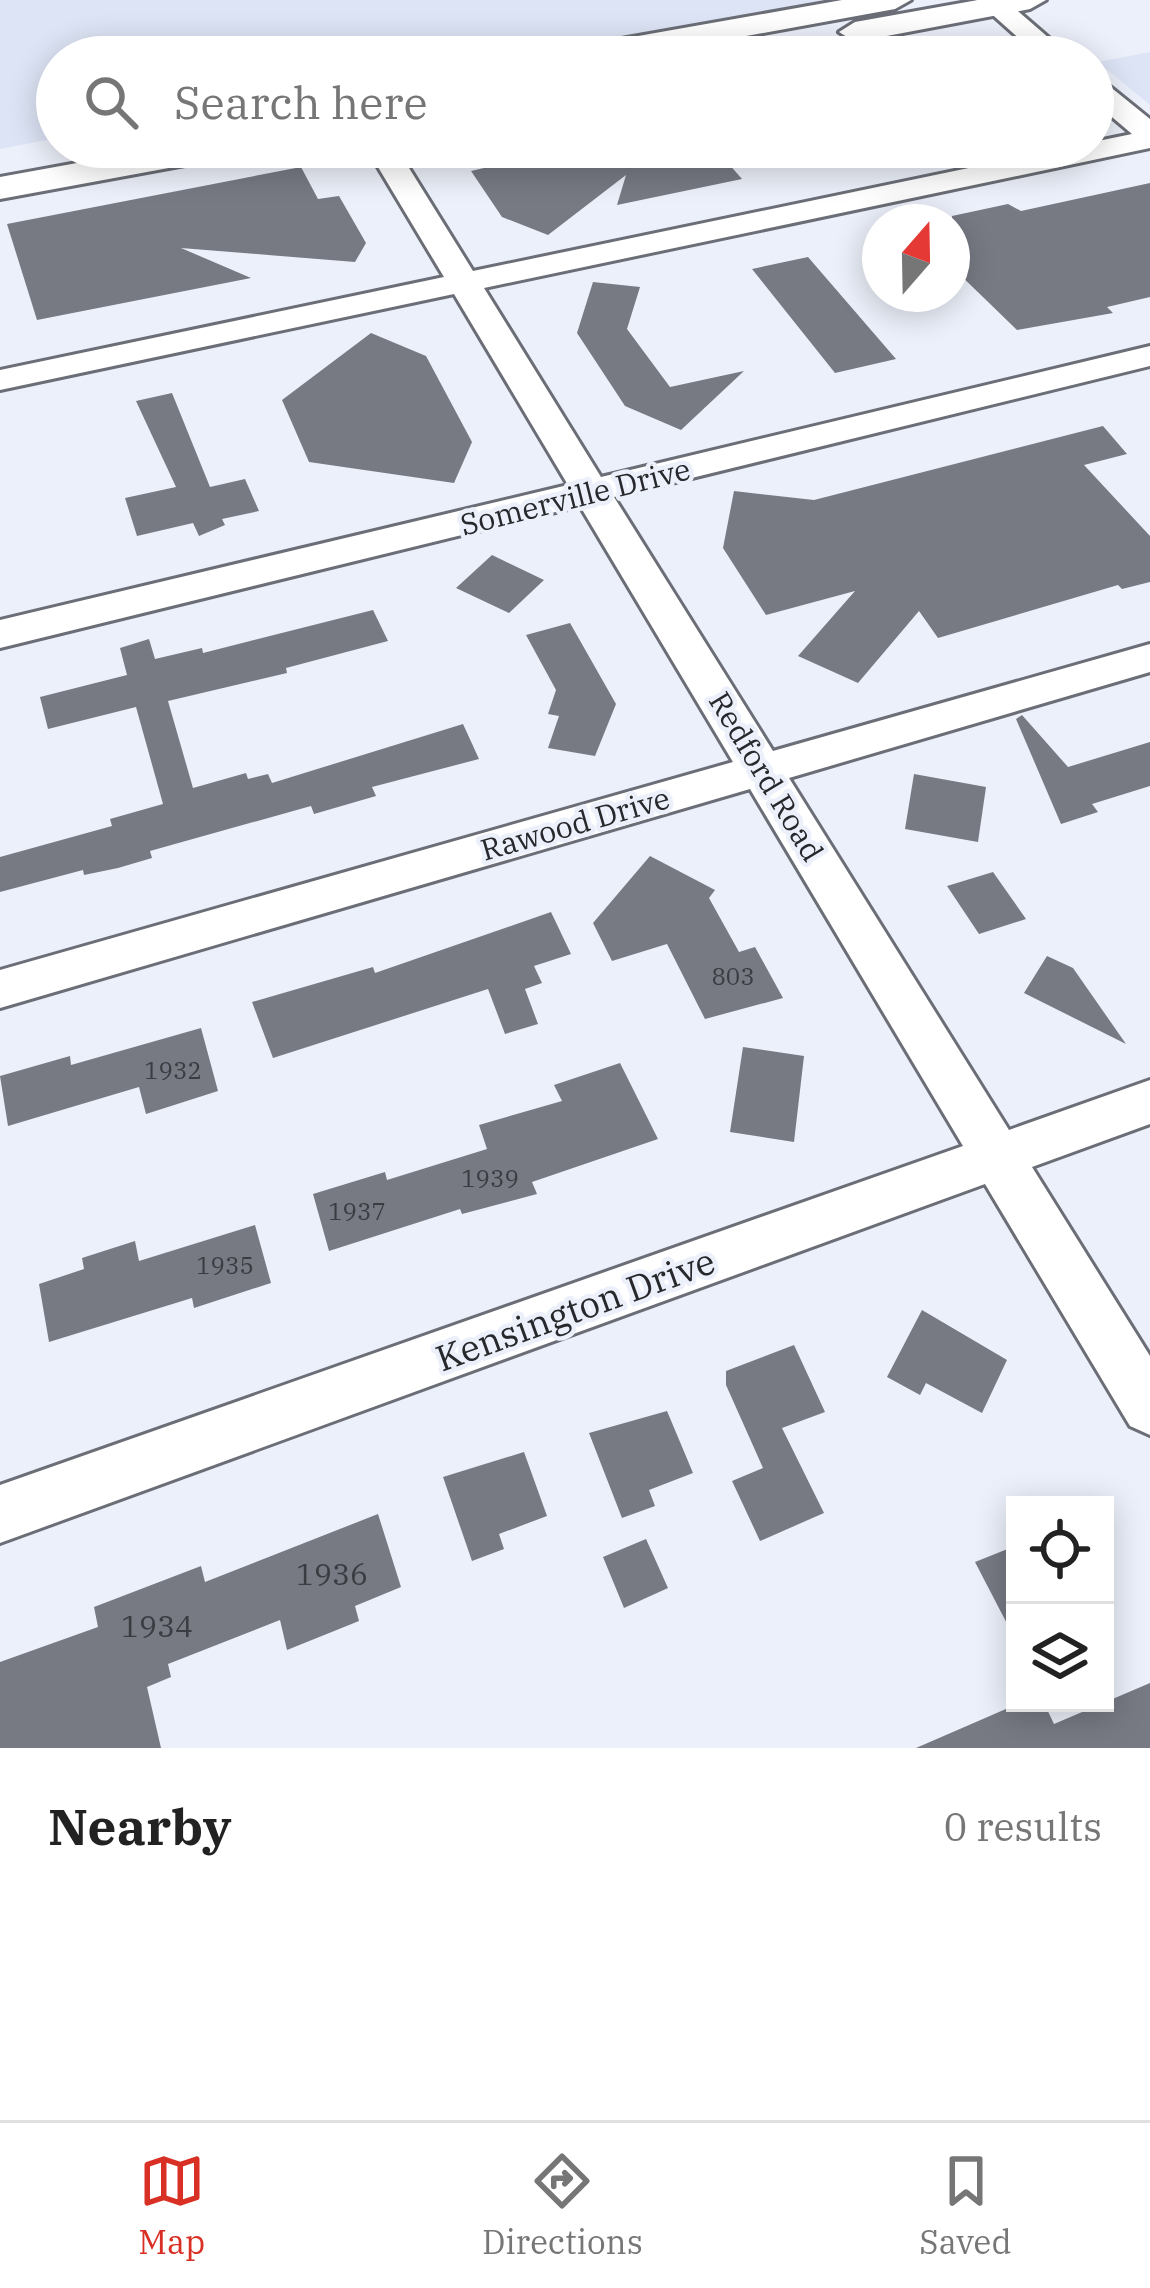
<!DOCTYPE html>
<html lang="en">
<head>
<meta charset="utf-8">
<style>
  body { margin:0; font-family:"IBM Plex Serif",serif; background:#f2f2f2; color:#222 }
  .controls { position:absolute; right:36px; bottom:36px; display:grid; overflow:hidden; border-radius:0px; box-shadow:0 6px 30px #0003 }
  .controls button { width:108px; height:108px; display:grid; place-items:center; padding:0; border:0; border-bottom:3px solid #e0e0e0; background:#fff; color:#222; font:60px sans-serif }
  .compass { position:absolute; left:862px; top:204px; width:108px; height:108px; border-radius:50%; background:#fff; box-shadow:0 6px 30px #0003; rotate:20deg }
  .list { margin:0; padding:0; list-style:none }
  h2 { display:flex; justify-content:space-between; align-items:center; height:156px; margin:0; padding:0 48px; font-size:51px }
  h2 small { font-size:39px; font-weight:400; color:#767676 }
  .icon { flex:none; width:66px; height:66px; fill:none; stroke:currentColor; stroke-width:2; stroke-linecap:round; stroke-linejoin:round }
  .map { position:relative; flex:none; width:1150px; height:1748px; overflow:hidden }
  .search { position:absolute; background:#fff; box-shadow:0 6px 30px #0003; left:36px; right:36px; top:36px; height:132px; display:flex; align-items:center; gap:30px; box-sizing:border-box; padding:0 42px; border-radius:66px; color:#767676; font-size:45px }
  .sheet { height:372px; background:#fff }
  nav { display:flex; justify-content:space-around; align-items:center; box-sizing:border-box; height:168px; border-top:3px solid #e0e0e0; background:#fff; font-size:33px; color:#767676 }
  nav a { display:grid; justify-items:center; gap:6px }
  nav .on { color:#d93025 }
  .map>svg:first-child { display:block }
  .built { fill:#dde4f5 }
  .building { fill:#777a83 }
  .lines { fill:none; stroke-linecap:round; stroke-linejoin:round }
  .minor-casing { stroke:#6b6e76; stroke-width:6 }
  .tertiary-casing { stroke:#6b6e76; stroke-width:6 }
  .minor { fill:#fff; fill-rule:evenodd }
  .tertiary { fill:#fff; fill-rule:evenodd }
  .labels { text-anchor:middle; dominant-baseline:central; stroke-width:9; stroke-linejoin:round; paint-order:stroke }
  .number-label { font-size:24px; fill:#3b3c42 }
  .street-label { font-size:30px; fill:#27282c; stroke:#ecf0fa }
  .near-number-label { font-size:30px; fill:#3b3c42 }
  .near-street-label { font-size:36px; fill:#27282c; stroke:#ecf0fa }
</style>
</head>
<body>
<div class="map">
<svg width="1150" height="1748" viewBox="0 0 1150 1748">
  <rect width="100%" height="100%" fill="#ecf0fa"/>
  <path class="built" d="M0 0H834L514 57H57V138L0 149Z
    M1150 52V105L1098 62Z"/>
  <path class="building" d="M469 147H714L742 179 617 205 626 175 548 235 502 217 471 171 484 168Z
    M301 167 318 199 339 196 366 243 355 262 181 248 251 278 37 320 7 224Z
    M1150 183V297L1107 307 1113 313 1017 330 952 267V216L1008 204 1021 211Z
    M808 257 896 359 835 373 752 269Z
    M593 282 640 287 627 329 670 387 744 371 681 430 625 406 577 333Z
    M371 333 426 356 472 442 454 483 309 462 282 400Z
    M172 393 210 487 245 479 259 511 222 519 225 525 199 536 193 523 137 536 125 498 176 487 136 401Z
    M1103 426 1127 454 1084 465 1150 536V582L1122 589 1118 585 938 638 919 611 858 683 798 656 855 591 766 615 723 548 734 491 814 500Z
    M492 555 544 580 509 613 456 588Z
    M373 610 388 641 286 668 287 673 168 701 193 788 246 773 248 779 268 774 272 783 463 724 479 759 372 787 376 796 314 814 311 806 150 851 152 858 118 868 84 875 83 870 0 892V857L112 826 110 819 163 804 136 707 48 729 40 697 127 675 120 648 149 639 155 659 202 648 203 653Z
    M570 623 616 704 595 756 548 748 559 716 548 714 556 690 526 635Z
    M1022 715 1068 767 1150 742V786L1092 804 1098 812 1061 824 1016 719Z
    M914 774 986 787 978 842 905 829Z
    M650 856 715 890 709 898 739 952 755 947 783 998 705 1019 667 944 612 961 593 923Z
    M993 872 1026 919 979 934 947 886Z
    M551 912 571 954 534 966 542 983 525 989 538 1024 505 1034 488 989 273 1058 252 1002 373 967 375 973Z
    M1047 956 1073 968 1126 1044 1024 993Z
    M201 1028 218 1091 146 1114 139 1087 8 1126 0 1076 70 1056 71 1065Z
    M743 1047 804 1056 794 1142 730 1132Z
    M620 1063 658 1139 532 1182 537 1194 462 1214 460 1209 329 1251 313 1194 385 1172 387 1180 487 1149 479 1125 562 1101 554 1085Z
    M255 1225 271 1283 194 1308 192 1298 49 1342 39 1284 84 1269 82 1258 135 1241 139 1261Z
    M922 1310 1007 1360 982 1413 926 1383 920 1395 887 1377Z
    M794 1345 825 1412 782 1428 824 1513 760 1541 732 1481 763 1468 726 1385V1371Z
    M667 1411 693 1473 649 1490 655 1506 622 1518 589 1433Z
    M524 1452 547 1516 499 1534 504 1549 472 1561 443 1477Z
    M378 1514 401 1587 355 1606 359 1621 287 1650 280 1620 168 1664 171 1677 147 1687 161 1748H0V1662L98 1627 94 1607 201 1566 205 1582Z
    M646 1539 668 1588 624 1608 603 1557Z
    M1015 1546V1639L975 1562Z
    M1150 1683V1748H916L1020 1703H1044L1054 1724Z"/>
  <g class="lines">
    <g class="minor-casing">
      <path id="minor" d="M976 0H1005L1071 57H1040Z
        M1093 79 1103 81 1150 119V148L484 288 601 477 1150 346V366L614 497 773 751 1150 644V672L789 778 1009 1130 1150 1080V1124L1032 1167 1150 1356V1435L1130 1426 985 1184 0 1543V1485L963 1146 750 789 0 1008V970L733 762 580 506 0 648V620L568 485 454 294 0 390V370L444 277 366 147H396L473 271 1070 147H1093V142L1132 134 1093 101Z"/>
    </g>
    <g class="tertiary-casing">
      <path id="tertiary" d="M842 0H911L895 9 631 57H560L576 47Z
        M978 0H1046L1030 9 855 42 839 32 855 22Z
        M165 147H241L235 154 223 158 0 199V177Z"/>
    </g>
    <use href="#minor" class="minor"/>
    <use href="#tertiary" class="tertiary"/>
  </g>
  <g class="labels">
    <g class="number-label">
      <text x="733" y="976">803</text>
      <text x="173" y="1070">1932</text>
      <text x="490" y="1178">1939</text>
      <text x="357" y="1211">1937</text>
      <text x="225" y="1265">1935</text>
    </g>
    <g class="street-label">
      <text transform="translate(575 496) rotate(-14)">Somerville Drive</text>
      <text transform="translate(767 776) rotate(59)">Redford Road</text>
      <text transform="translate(575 823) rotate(-16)">Rawood Drive</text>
    </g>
    <g class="near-number-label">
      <text x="332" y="1573">1936</text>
      <text x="157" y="1625">1934</text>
    </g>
    <g class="near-street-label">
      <text transform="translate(575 1309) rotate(-20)">Kensington Drive</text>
    </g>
  </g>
</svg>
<div class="controls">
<button><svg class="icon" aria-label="locate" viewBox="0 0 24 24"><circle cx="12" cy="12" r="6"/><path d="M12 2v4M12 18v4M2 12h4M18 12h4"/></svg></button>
<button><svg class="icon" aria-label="layers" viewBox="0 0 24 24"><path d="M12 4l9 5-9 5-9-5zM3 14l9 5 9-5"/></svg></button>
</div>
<svg class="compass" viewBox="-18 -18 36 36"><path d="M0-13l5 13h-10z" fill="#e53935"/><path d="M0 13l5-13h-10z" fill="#767676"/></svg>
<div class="search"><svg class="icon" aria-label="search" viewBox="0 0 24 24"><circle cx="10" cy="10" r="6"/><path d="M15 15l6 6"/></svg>Search here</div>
</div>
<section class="sheet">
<h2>Nearby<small>0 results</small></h2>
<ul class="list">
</ul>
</section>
<nav>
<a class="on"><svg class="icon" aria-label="map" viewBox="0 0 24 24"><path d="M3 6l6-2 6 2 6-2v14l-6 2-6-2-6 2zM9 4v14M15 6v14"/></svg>Map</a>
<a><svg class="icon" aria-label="directions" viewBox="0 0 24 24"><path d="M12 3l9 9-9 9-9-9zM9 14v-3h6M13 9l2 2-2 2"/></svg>Directions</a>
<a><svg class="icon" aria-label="saved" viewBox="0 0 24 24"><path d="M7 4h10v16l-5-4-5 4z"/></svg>Saved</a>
</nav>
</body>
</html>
